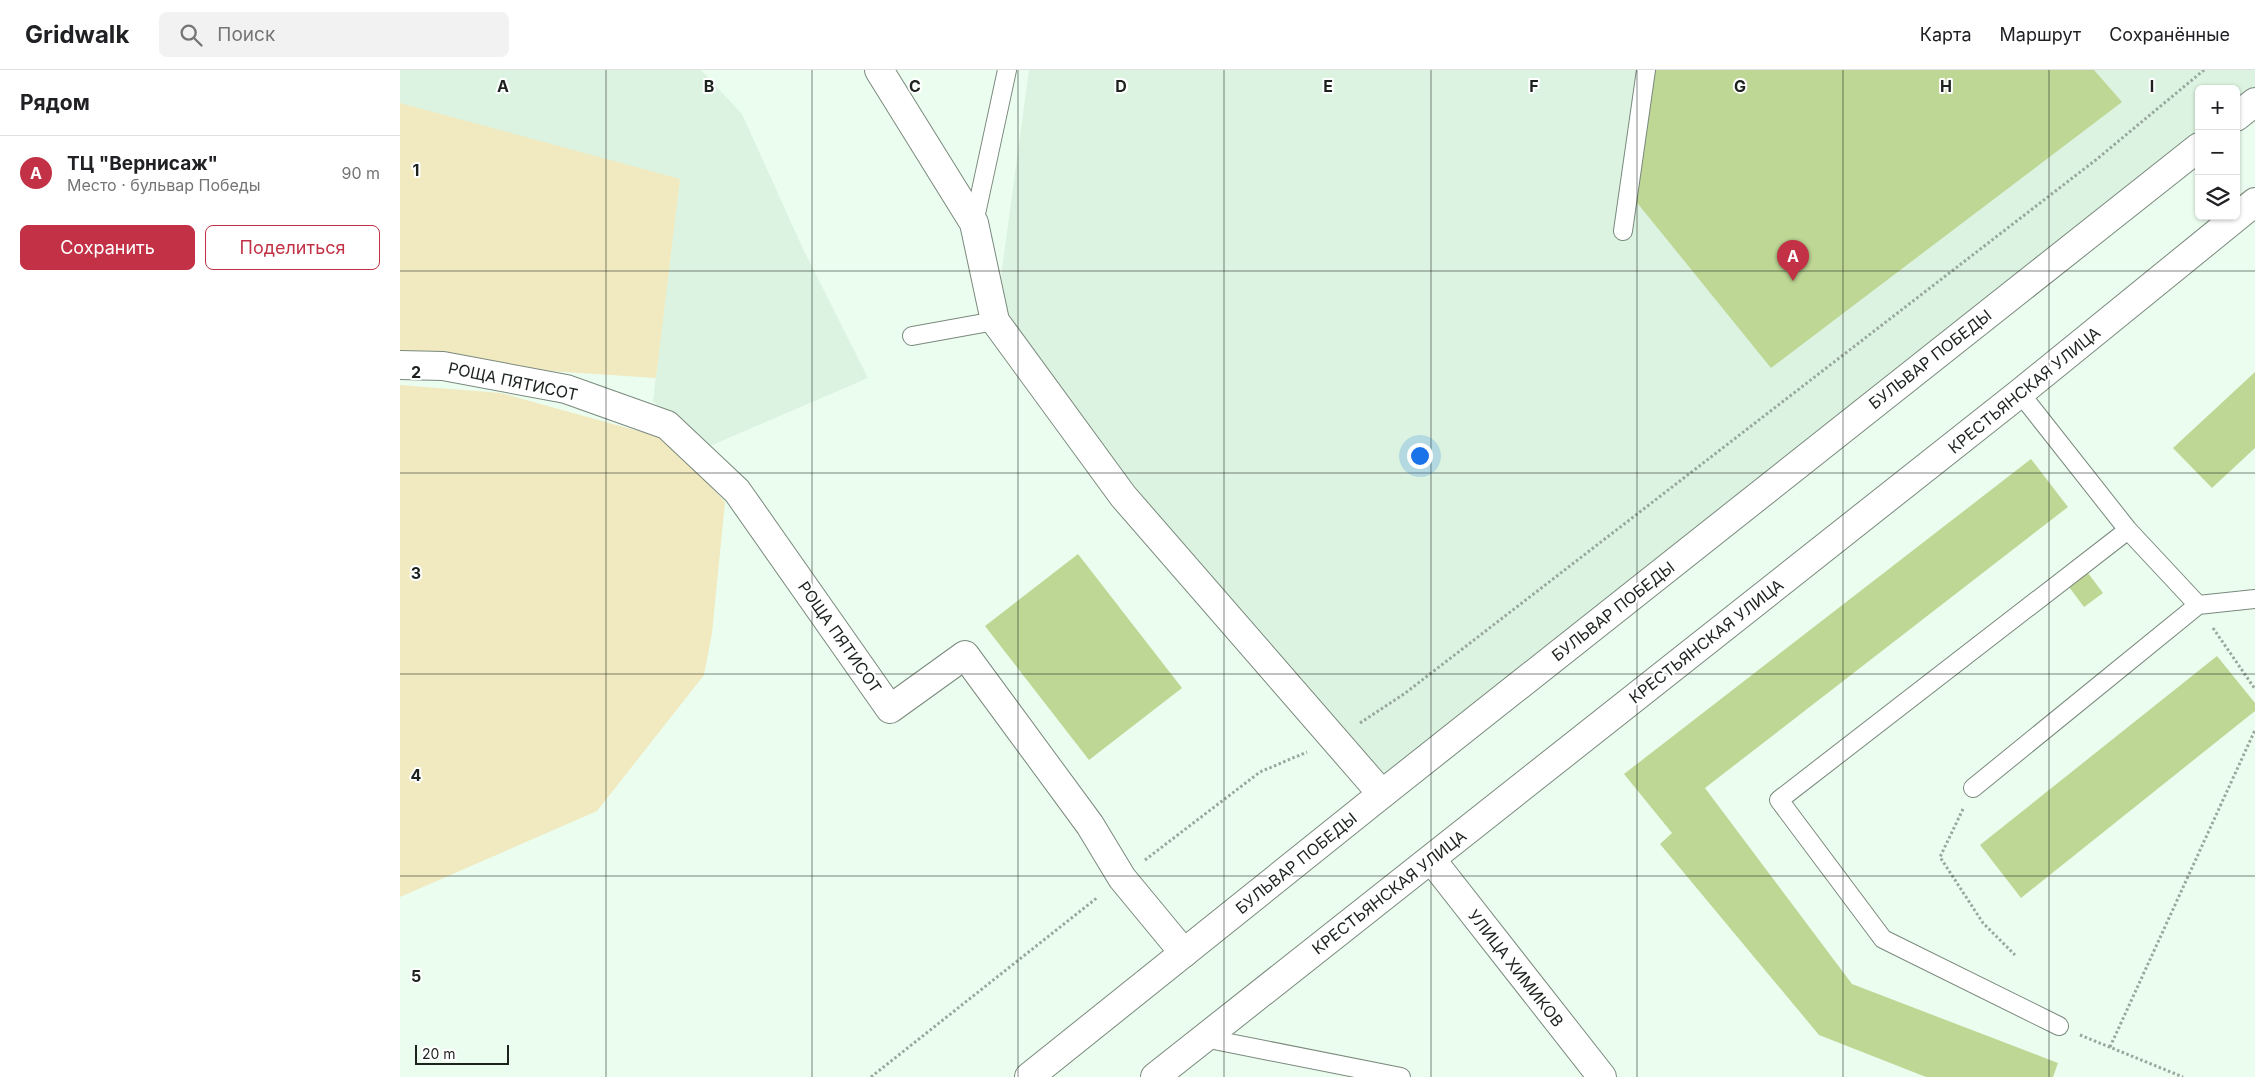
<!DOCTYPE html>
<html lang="ru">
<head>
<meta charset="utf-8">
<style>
  body { margin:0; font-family:Inter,sans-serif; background:#f2f2f2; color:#202124 }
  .controls { position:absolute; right:15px; top:15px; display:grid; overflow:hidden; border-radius:8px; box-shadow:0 1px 4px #0004 }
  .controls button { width:45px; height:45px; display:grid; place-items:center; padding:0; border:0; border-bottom:1px solid #e0e0e0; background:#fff; color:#202124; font:25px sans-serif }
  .scale { position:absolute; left:15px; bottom:12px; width:94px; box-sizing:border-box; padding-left:5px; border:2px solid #1c221d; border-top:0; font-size:14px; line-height:18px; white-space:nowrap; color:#1c221d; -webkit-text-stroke:4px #fff; paint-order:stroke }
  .you { position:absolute; left:1019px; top:385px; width:18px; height:18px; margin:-12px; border:4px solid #fff; border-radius:50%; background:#1a73e8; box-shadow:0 0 0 8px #1a73e833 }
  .badge { display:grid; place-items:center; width:32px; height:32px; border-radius:50%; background:#c23145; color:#fff; font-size:16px; font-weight:700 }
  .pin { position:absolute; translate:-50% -41px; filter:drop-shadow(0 1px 2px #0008) }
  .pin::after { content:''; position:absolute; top:26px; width:18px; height:15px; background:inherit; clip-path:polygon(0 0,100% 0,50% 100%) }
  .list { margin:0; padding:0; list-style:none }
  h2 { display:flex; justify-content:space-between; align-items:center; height:65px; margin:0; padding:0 20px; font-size:21px }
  h2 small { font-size:16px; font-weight:400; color:#757577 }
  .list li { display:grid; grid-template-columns:32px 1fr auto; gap:15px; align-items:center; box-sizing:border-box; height:75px; padding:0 20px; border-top:1px solid #e0e0e0 }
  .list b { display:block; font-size:19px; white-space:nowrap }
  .list p { margin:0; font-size:16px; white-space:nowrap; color:#757577 }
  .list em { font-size:16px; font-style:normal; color:#757577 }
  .actions { display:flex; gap:10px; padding:15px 20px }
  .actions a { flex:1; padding:11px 0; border:1px solid #c23145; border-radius:8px; text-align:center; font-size:18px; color:#c23145 }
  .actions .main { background:#c23145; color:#fff }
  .icon { flex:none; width:28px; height:28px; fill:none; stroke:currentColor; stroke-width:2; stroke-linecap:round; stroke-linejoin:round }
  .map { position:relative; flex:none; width:1855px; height:1007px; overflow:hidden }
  header { display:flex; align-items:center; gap:30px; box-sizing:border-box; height:70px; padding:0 25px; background:#fff; border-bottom:1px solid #e0e0e0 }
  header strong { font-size:24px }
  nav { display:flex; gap:28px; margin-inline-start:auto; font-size:18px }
  .search { width:350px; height:45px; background:#f2f2f2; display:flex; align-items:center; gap:12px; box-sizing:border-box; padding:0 18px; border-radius:8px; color:#757577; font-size:19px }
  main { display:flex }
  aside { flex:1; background:#fff }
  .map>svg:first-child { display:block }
  .built { fill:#dbf3e0 }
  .green { fill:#f1e9bf }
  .building { fill:#bfd795 }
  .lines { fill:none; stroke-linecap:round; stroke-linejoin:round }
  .service-casing { stroke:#7a897d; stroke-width:20 }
  .minor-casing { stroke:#7a897d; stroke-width:30 }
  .tertiary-casing { stroke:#7a897d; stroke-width:30 }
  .path { stroke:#9aa79d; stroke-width:3; stroke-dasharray:2.5 2.5; stroke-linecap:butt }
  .service { stroke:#fff; stroke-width:18 }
  .minor { stroke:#fff; stroke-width:28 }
  .tertiary { stroke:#fff; stroke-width:28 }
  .grid { fill:none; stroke:#1c221d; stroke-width:1; stroke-opacity:0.55 }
  .labels { text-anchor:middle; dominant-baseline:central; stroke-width:4; stroke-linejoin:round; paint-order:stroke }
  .street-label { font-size:16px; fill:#1c221d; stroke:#fff }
  .grid-label { font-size:16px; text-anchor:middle; font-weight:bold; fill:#1c221d; stroke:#fff; stroke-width:4; stroke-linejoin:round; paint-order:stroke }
</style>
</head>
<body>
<header>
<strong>Gridwalk</strong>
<div class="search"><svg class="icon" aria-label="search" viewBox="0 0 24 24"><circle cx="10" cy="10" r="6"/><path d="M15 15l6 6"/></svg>Поиск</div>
<nav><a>Карта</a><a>Маршрут</a><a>Сохранённые</a></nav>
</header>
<main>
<aside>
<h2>Рядом<small></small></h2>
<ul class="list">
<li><span class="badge">A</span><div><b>ТЦ &quot;Вернисаж&quot;</b><p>Место · бульвар Победы</p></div><em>90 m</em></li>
</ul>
<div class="actions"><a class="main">Сохранить</a><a>Поделиться</a></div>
</aside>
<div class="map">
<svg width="1855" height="1007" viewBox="0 0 1855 1007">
  <rect width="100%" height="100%" fill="#ebfdef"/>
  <path class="built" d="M0 0H301L342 44 403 179 468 308 303 379 253 331 280 109 0 37Z
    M629 0H1855V25L1836 40V19H1799V70L982 724 595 251Z"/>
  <path class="green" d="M0 33 280 109 256 308 0 291Z
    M0 315 101 323 267 369 325 432 312 563 304 605 197 741 0 827Z"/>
  <path class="building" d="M1251 0H1694L1722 32 1371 298 1230 124Z
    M1855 302V378L1812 418 1773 378Z
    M1631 389 1668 437 1305 718 1452 914 1658 993 1653 1007H1526L1419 965 1260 774 1272 763 1224 704Z
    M678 484 782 618 689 690 585 556Z
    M1682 495 1703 523 1684 537 1663 509Z
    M1817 586 1855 633V641L1621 828 1580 775Z"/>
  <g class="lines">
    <g class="service-casing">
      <path id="service" d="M574 153 607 0
        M1223 161 1246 0
        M512 266 595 251
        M1620 323 1728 460 1798 535 1855 529
        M1573 718 1798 535
        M1659 956 1483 869 1379 730 1728 460
        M804 968 1001 1007"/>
    </g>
    <g class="minor-casing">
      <path id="minor" d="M479 0 574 153 595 251 723 426 982 724
        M0 295 43 296 166 319 267 355 337 421 490 639 565 585 690 755 722 808 784 883
        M1031 789 1202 1007
        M755 1007 1620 323 1855 132"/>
    </g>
    <g class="tertiary-casing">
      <path id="tertiary" d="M1836 47 1855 32
        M629 1007 982 724 1799 77"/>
    </g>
    <path class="path" d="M1813 558 1855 619
      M960 653 1004 624 1697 89 1804 0
      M1563 739 1540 787 1583 853 1615 885
      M745 790 860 702 907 682
      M1680 965 1783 1007
      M1710 977 1855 660
      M471 1007 698 827"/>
    <use href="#service" class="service"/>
    <use href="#minor" class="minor"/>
    <use href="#tertiary" class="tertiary"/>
  </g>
  <path class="grid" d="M206 0V1007M412 0V1007M618 0V1007M824 0V1007M1031 0V1007M1237 0V1007M1443 0V1007M1649 0V1007M0 201H1855M0 403H1855M0 604H1855M0 806H1855"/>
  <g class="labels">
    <g class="street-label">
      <text transform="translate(1530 289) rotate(-38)">БУЛЬВАР ПОБЕДЫ</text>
      <text transform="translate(113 311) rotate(12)">РОЩА ПЯТИСОТ</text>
      <text transform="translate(1624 320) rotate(-39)">КРЕСТЬЯНСКАЯ УЛИЦА</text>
      <text transform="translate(1213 541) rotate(-38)">БУЛЬВАР ПОБЕДЫ</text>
      <text transform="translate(440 567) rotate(55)">РОЩА ПЯТИСОТ</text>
      <text transform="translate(1306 571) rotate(-38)">КРЕСТЬЯНСКАЯ УЛИЦА</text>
      <text transform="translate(896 793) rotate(-39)">БУЛЬВАР ПОБЕДЫ</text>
      <text transform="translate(989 822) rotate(-38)">КРЕСТЬЯНСКАЯ УЛИЦА</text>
      <text transform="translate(1116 898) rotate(52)">УЛИЦА ХИМИКОВ</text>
    </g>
  </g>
  <g class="grid-label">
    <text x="103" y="22">A</text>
    <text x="309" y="22">B</text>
    <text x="515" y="22">C</text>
    <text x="721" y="22">D</text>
    <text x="928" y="22">E</text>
    <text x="1134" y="22">F</text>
    <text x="1340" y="22">G</text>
    <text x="1546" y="22">H</text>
    <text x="1752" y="22">I</text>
    <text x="16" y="106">1</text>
    <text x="16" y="308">2</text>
    <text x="16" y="509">3</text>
    <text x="16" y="711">4</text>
    <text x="16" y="912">5</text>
  </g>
</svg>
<div class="controls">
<button>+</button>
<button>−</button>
<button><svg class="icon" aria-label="layers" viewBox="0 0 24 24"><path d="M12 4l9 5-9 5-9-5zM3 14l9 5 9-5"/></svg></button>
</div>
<div class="scale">20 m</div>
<div class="you"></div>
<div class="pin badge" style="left:1393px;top:211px">A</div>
</div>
</main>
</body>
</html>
